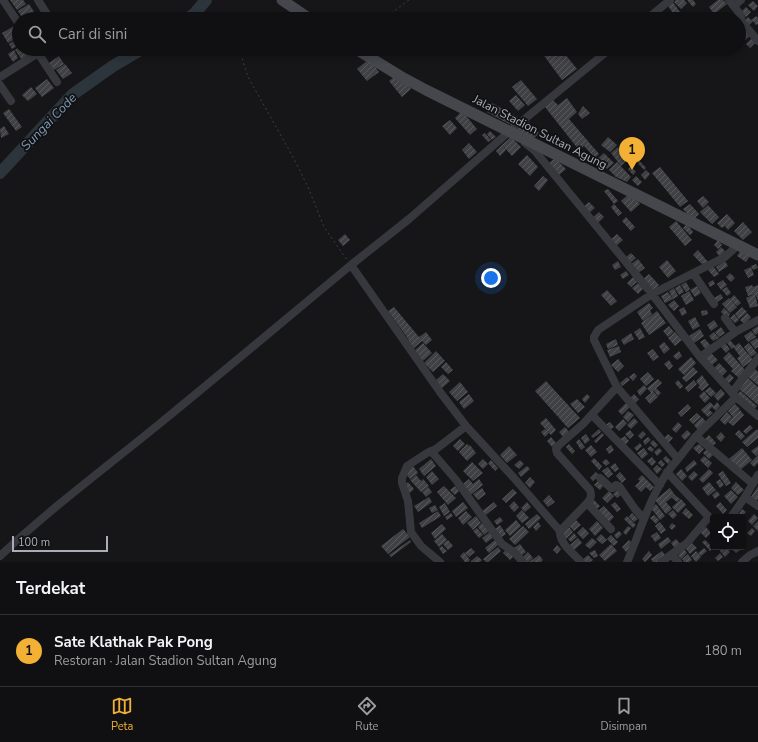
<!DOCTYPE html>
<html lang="id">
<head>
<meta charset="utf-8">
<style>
  body { margin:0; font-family:"Nunito Sans",sans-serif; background:#1e1e20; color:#f1f3f6 }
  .controls { position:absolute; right:12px; bottom:12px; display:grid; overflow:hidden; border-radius:4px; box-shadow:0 2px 6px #0003 }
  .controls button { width:36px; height:36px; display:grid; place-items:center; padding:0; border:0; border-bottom:1px solid #303032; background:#101012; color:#f1f3f6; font:20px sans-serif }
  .scale { position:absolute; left:12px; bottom:10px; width:96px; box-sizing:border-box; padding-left:4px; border:2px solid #a8adb8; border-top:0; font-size:11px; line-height:14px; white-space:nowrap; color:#a8adb8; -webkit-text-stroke:3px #111113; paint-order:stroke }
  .you { position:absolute; left:491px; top:278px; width:14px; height:14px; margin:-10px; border:3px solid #fff; border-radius:50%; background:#1a73e8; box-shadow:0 0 0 6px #1a73e833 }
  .badge { display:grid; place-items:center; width:26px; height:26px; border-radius:50%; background:#f2b134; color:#111; font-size:13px; font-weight:700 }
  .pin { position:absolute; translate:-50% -33px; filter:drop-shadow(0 1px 2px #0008) }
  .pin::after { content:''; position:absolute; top:21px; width:14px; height:12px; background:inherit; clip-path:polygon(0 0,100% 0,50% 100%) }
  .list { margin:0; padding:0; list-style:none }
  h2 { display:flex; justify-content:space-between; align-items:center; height:52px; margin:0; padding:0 16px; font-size:17px }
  h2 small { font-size:13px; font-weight:400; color:#9c9d9f }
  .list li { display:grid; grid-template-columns:26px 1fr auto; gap:12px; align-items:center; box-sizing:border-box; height:72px; padding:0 16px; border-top:1px solid #303032 }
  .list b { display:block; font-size:15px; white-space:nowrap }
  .list p { margin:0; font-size:13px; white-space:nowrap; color:#9c9d9f }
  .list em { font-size:13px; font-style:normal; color:#9c9d9f }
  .icon { flex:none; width:22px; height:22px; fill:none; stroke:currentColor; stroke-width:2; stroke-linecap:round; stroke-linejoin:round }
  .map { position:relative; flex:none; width:758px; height:562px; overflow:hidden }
  .search { position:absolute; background:#101012; box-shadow:0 2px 6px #0003; left:12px; right:12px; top:12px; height:44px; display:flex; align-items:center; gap:10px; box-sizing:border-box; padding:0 14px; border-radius:22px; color:#9c9d9f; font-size:15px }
  .sheet { height:124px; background:#101012 }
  nav { display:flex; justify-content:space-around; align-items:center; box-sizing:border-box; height:56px; border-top:1px solid #303032; background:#101012; font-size:11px; color:#9c9d9f }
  nav a { display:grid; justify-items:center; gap:2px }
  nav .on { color:#f2b134 }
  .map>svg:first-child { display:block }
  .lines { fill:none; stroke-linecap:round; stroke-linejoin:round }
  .river { stroke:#2c353c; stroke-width:12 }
  .building { fill:url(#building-hatch) }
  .path { stroke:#3d3f44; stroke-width:1; stroke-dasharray:2 3; stroke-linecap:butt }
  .minor { stroke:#37383d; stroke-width:8 }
  .secondary { stroke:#45474d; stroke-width:11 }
  .labels { text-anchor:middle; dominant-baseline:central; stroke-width:3.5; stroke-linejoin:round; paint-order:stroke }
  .street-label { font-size:12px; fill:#a8adb8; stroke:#111113 }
  .water-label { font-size:13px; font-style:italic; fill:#7f9bb3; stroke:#111113 }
</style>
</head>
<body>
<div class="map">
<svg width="758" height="562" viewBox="0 0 758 562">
  <defs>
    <pattern id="building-hatch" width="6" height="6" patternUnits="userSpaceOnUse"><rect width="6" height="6" fill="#404145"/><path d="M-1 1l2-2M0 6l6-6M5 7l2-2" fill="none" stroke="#595a5e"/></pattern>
  </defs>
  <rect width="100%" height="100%" fill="#161618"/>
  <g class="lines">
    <path class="river" d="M187 19 195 13 206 0
      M0 173 72 95 113 66 142 49"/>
  </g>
  <path class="building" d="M10 0H23L26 4 17 10Z
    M676 0H684L687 3 681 9 674 2Z
    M687 0H693L696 4 693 7Z
    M718 0H723L727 4 714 14 709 7Z
    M672 1 685 19H677L668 6Z
    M753 1 758 6 754 11 748 5Z
    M29 4 36 15 30 19H23L18 11Z
    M746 7 751 12 746 17 741 12Z
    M756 16 758 18V24L756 25 753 21 748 26 744 21 748 17 751 20Z
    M14 26 19 34V37L8 43 2 33Z
    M746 28 751 35 745 40 739 33Z
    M19 38V45L12 49 9 44Z
    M752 38 756 42 750 48 746 44Z
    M19 47V49H25L29 55 22 60 15 50Z
    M539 49H561L577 69 562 80Z
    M14 50 18 58 13 62 8 54Z
    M59 56 64 64 54 70 49 63Z
    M369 59 379 72 367 81 357 69Z
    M65 64 72 73 63 79 56 70Z
    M394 77 409 86 411 89 402 97 389 81Z
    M47 79 54 88 42 97 35 88Z
    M521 80 537 99 528 106 512 87Z
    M31 87 37 94 28 101 22 95Z
    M516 95 525 105 518 111 509 101Z
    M567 98 577 112 569 119 599 154 595 158 584 146 579 150 545 107 553 100 558 105Z
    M492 103 518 117 513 126 487 112Z
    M583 106 590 113 582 119 578 114Z
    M9 109 22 127 16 131 3 113Z
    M462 111 477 129 470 135 455 118Z
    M450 120 457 128 450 135 442 126Z
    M527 120 539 133 533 139 517 130Z
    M4 126 9 134 1 138 0 129Z
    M490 131 496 137 492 140 487 134Z
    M485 133 491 140 488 142 482 135Z
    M511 137 521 147 512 156 502 145Z
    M608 137 617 145 610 152 601 145Z
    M469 143 477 152 469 159 462 150Z
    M502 145 506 150 500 156 496 151Z
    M618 147 629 159 621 166 611 153Z
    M604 153 614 163 607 169 597 159Z
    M527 155 538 167 530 176 518 164Z
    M555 158 566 169 558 176 548 164Z
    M638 159 646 168 644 170 636 161Z
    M617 162 631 177 627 182 616 177 609 170Z
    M631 166 636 172 633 175 628 169Z
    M660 167 688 201 680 207 652 173Z
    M646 170 650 174 645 180 641 175Z
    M543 176 548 180 539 191 534 186Z
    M636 176 642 182 638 186 632 180Z
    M608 189 618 201 614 204 604 191Z
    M630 193 640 204 631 212 621 201Z
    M703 196 709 202 703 208 697 201Z
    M589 202 595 208 588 214 582 208Z
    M614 204 622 213 618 216 611 207Z
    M690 204 699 214 693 220 683 209Z
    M708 205 719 217 712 224 700 212Z
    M599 212 604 217 597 224 591 219Z
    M727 214 735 223 728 230 725 226 722 228 717 223Z
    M626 217 635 227 631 231 622 221Z
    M676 221 692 240 685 246 669 227Z
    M743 222 752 232 743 240 734 231Z
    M687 224 693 232 690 235 683 228Z
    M345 234 350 240 343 246 338 240Z
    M617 234 623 240 616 246 610 240Z
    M718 240 722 245 718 249 714 245Z
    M721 247 725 251 720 257 716 252Z
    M698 250 708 262 706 265 704 263 702 264 693 255Z
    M741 250 750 256 746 262 737 256Z
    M631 253 636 258 630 263 626 257Z
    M638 259 645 268 638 273 631 264Z
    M667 260 676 271 668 278 659 267Z
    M618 261 621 267 615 270 612 265Z
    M725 261 728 266 719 272 716 267Z
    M756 264 758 268 753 270 751 266Z
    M713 266 719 274 714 277 708 270Z
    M751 267 754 275 748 278 744 270Z
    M626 271 629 275 623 279 620 275Z
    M730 273 735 278 731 282 726 277Z
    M649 274 659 285 653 291 642 280Z
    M633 277 637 282 631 287 627 283Z
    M713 280 715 284 710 287 708 283Z
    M723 280 727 285 721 290 717 284Z
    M686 282 690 289 686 292 681 285Z
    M638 283 643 289 638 294 632 288Z
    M680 285 684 292 679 295 675 288Z
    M752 285 753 287 758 285V300L755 294 748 296 745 287Z
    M697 286 701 293 695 297 690 290Z
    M727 287 731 293 727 296 722 290Z
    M674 288 678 296 673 299 669 291Z
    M607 290 617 301 611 306 601 295Z
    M689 291 694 300 686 305 681 296Z
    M668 292 673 299 665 303 661 296Z
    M721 294 723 298 716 303 714 298Z
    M755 294 758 306 750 308 746 298Z
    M734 295 741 303 737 306 730 299Z
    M729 298 737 307 730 313 722 304Z
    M674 300 679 306 674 311 668 305Z
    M649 303 653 308 650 310 652 314 643 321 637 312Z
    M394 307 419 337 426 332 432 340 426 345 422 341 413 349 407 337 388 311Z
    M684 307 687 313 682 316 679 310Z
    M742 307 747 312 739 319 735 314Z
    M724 308 730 314 727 318 721 312Z
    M707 310 708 314 702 316 701 311Z
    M657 311 666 323 649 335 641 323Z
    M747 313 751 317 744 324 740 320Z
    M734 314 739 320 735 323 730 318Z
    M695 317 700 326 693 330 688 321Z
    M714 320 718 326 711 331 707 325Z
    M669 326 674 332 668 337 663 331Z
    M758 326V333L755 335 752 330Z
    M721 327 725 333 719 337 715 332Z
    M640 328 645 337 639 340 634 332Z
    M700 329 704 336 694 343 689 336Z
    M751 331 756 337 748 342 744 336Z
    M675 332 682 340 675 346 668 338Z
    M714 332 719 338 713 341 709 336Z
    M631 333 634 339 624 345 621 340Z
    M757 338 758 340V347L755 349 750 342Z
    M616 339 618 345 608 349 606 344Z
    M705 339 711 346 706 350 700 342Z
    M729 339 735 346 739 343 753 360 743 367 737 358 740 356 733 347 732 349 726 342Z
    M664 342 670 349 664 354 659 346Z
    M423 343 432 353 423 361 414 351Z
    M725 343 730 349 726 353 721 347Z
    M749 343 757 353 751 357 744 347Z
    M619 346 621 352 610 357 607 350Z
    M653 349 659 357 653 361 647 353Z
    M436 351 445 361 433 372 424 363Z
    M679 351 682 356 677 360 673 356Z
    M709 351 718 360 712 365 704 356Z
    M729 352 746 371 739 378 731 371 733 369 723 358Z
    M691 357 696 363 684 375 678 369Z
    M618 359 624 366 618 372 611 365Z
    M669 360 673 366 669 370 664 364Z
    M446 362 453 370 448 374 441 367Z
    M719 363 727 371 722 376 714 368Z
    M693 367 698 372 686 382 682 378Z
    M755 369 758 372V385L748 377Z
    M648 372 654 379 646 386 640 379Z
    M634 373 637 376 633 381 629 377Z
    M443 374 450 381 442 388 435 381Z
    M730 374 734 378 729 383 725 379Z
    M702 375 709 385 702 391 698 387 700 386 696 381Z
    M627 377 630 380 622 386 620 383Z
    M748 378 758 387V405L739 389Z
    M658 379 662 383 653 391 658 397 650 404 645 398 651 393 647 388Z
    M678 380 683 386 680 389 675 383Z
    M694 380 697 384 688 392 685 388Z
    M546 381 580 418 568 428 535 391Z
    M460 382 468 392 457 401 449 392Z
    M644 385 647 389 640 396 637 391Z
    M710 387 716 393 711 397 705 391Z
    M656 388 661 393 658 396 654 391Z
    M721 389 725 394 718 401 714 396Z
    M704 391 710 398 705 403 699 396Z
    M740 391 757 406 753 411 736 396Z
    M469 394 474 401 464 409 459 402Z
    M587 394 590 397 585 403 582 399Z
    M634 394 639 399 633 405 628 400Z
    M577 399 585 407 578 413 570 404Z
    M710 402 714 406 717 402 720 406 716 411 712 407 709 410 713 413 708 417 701 410Z
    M626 403 630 407 622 415 618 411Z
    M688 404 691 408 681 417 678 413Z
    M735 404 740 409 735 415 740 410 744 415 733 426 728 422 733 417 728 411Z
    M628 411 634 415 628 422 623 417Z
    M727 412 732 417 725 425 720 420Z
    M697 413 701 417 693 424 689 420Z
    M702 417 706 422 698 430 694 425Z
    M546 418 556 430 551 435 540 423Z
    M634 418 638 422 631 429 627 425Z
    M623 419 627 423 619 431 615 427Z
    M610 422 614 427 610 430 605 425Z
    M678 422 682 426 676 433 672 429Z
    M750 425 753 428 746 434 743 431Z
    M565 427 570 433 564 438 559 432Z
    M545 429 549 433 545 437 541 432Z
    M599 429 601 432 593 438 591 436Z
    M757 429 758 431V438L747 447 742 442Z
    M630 430 634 435 630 439 625 434Z
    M687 430 691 434 685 440 681 436Z
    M739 430 745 436 741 440 735 434Z
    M643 431 646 434 641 439 638 436Z
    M721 432 725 437 721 442 716 437Z
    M602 433 604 435 596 443 594 441Z
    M586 434 590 440 585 444 581 438Z
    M668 434 673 438 667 444 663 439Z
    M709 435 716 443 711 447 704 440Z
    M625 436 629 441 625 445 620 439Z
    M551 437 556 443 552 447 547 441Z
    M648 437 651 440 645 445 643 441Z
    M460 439 465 444 458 451 453 446Z
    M579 439 585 447 581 450 576 442Z
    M653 440 658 445 655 448 650 443Z
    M640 443 642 446 637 451 634 448Z
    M467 444 469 446 470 445 476 453 467 461 459 452Z
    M569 444 575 451 572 454 566 447Z
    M699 444 704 449 699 454 693 448Z
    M591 445 597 452 591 457 585 450Z
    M611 445 614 450 609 454 606 449Z
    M509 446 517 455 507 463 500 455Z
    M650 446 654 449 652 452 647 449Z
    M758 446V454L756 456 751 451Z
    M644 448 648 454 642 459 637 453Z
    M659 448 662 451 657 456 654 452Z
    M708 448 714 454 709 459 703 453Z
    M742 448 752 460 739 471 729 459Z
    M758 455V463L754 467 750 463Z
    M666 456 671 461 668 464 663 459Z
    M704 456 712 463 708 468 700 460Z
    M652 457 656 462 652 466 647 461Z
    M594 458 602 466 599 470 591 461Z
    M431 459 436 466 424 476 419 469Z
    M483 459 488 464 483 469 478 464Z
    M606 459 610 463 606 466 602 462Z
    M491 460 498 468 495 471 488 463Z
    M520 460 524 464 519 469 514 465Z
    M661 460 665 464 662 467 658 463Z
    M694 460 697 464 687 472 685 468Z
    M472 462 483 473 473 481 463 471Z
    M615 463 619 469 615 472 610 467Z
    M657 465 662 469 657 474 653 469Z
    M413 466 418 473 410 479 405 473Z
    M527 466 530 469 521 477 518 473Z
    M608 467 613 474 608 478 602 471Z
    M681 469 687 476 682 481 676 474Z
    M709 469 713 473 703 483 699 479Z
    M432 471 439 479 432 485 426 477Z
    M694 471 698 475 692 481 688 477Z
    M723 471 731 483 726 486 718 474Z
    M596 472 599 475 593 481 590 478Z
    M620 472 626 479 622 483 616 476Z
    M416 475 421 481 423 479 429 486 421 492 410 480Z
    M642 475 654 487 650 491 646 487 641 492 635 486 640 481 638 479Z
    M530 477 535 482 530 488 525 483Z
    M469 479 473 484 479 479 483 485 469 496 463 484Z
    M720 479 724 485 720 488 716 482Z
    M599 480 604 485 600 490 594 485Z
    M408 482 414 489 410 493 403 485Z
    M709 482 716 490 708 496 702 488Z
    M736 482 744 490 738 495 731 488Z
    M444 486 456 498 448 505 437 492Z
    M455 486 459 491 455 495 450 490Z
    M758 486V499L757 501 751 497Z
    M428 487 432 492 426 497 422 492Z
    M482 488 486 494 478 500 473 494Z
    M670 488 675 495 666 502 672 509 666 514 655 500Z
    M513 489 517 493 506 503 502 499Z
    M618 489 622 494 617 498 613 494Z
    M731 490 738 497 731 504 724 496Z
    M609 491 614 496 607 503 602 498Z
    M717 491 720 495 715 499 712 495Z
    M549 495 555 502 548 507 543 501Z
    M675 495 680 499 677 502 672 498Z
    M429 497 432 502 418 512 414 506Z
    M681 499 686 505 678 513 672 507Z
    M594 500 600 506 596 510 590 504Z
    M514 501 519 507 514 512 509 506Z
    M463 502 468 508 456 517 452 511Z
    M494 502 497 506 486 515 482 511Z
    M527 502 531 507 525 512 521 508Z
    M615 502 621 509 617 512 611 505Z
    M720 502 727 510 723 514 716 506Z
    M445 503 450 512 444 516 439 507Z
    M656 504 665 516 660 520 651 508Z
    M435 505 438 510 432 513 429 508Z
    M604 506 614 517 608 523 597 512Z
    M686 508 693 515 689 519 682 513Z
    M742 509 746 512 742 517H737Z
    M522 510 529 518 522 523 516 516Z
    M673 510 677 515 673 519 668 514Z
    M438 511 441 516 422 528 419 523Z
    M466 511 472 517 463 525 458 518Z
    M451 513 453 516 447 520 445 517Z
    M632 513 638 519 634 522 629 517Z
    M537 514 541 518 529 529 525 524Z
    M754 514 758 518 752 525 748 521Z
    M654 515 659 520 656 524 650 518Z
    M476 516 481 523 473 530 467 523Z
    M627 516 636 525 633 528 624 519Z
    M500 517 503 521 497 525 494 521Z
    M516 520 521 526 510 536 505 530Z
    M576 520 581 525 574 531 569 526Z
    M597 521 603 528 595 536 589 529Z
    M758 521V531L753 526Z
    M538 522 541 526 536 531 533 527Z
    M660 522 666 530 661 534 655 526Z
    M482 523 489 531 484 535 478 527Z
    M672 523 676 526 672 530 669 527Z
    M442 524 446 529 435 539 431 533Z
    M500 525 506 534 500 538 494 530Z
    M523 526 529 532 515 545 509 539Z
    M628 526 631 528 626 535 623 532Z
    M569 527 573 532 566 539 562 534Z
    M583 527 589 533 583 539 577 533Z
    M706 527 711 533 706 538 700 532Z
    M477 528 483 535 479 538 473 531Z
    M752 528 755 531 751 536 747 533Z
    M403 529 410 537 388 554 381 546Z
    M619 531 622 534 617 539 614 535Z
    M490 532 494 537 486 543 482 538Z
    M657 532 661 538 655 542 651 536Z
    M574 533 577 537 571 542 568 539Z
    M442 534 447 540 439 547 434 541Z
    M601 534 607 540 602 544 596 539Z
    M611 535 618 542 614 546 607 539Z
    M668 537 671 541 661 549 658 544Z
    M578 538 582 543 574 550 570 545Z
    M592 538 597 542 590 549 585 545Z
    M496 539 500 543 489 553 485 548Z
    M676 539 682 546 676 550 671 543Z
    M410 540 411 542 391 557 389 555Z
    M448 540 453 546 448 550 443 544Z
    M629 540 633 544 626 552 622 547Z
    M705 540 713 548 710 551 702 542Z
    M692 543 697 548 690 554 686 549Z
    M520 544 526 552 521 556 514 548Z
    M611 544 617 551 605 561 599 555Z
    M557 545 561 549 557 554 553 550Z
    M442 546 447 551 443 554 439 548Z
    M498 547 501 551 488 562H486L483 559Z
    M724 547H726L730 552 725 557 720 551Z
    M732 547H744L736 553 731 548Z
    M471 548 475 552 469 557 465 553Z
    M704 548 707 551 701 556 698 553Z
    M507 549 514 556 510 560 503 553Z
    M684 549 687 553 681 559 678 555Z
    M595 550 598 556 594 558 589 553Z
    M649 551 652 555 645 562 642 559Z
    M662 551 666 556 658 562H653L651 559Z
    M696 551 701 557 696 562 691 556Z
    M464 552 470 560 468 562H465L460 556Z
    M528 552 533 558 528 562H526L522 558Z
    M720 553 723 557 718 561 715 558Z
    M688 554 692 560 689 562H684L682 559Z
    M539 555 543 560 541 562H529Z
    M588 555 593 560 590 562H583L582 560Z
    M477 556 482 560 480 562H470Z"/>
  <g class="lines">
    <path class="path" d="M280 19 289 15
      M383 19 409 0
      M239 49 248 77 293 157 308 187 324 227 347 260"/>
    <path class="minor" d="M3 0 19 24
      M38 0 50 19
      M729 0 740 14 742 22 758 41
      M734 6 741 0
      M647 19 670 0
      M36 50 57 82
      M0 77 38 53
      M0 85 11 101
      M525 143 535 151 652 294 700 357 736 397 758 416
      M693 273 714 304
      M725 318 735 332
      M700 357 737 331 758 320
      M732 393 758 358
      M592 415 660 485
      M466 426 514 478 560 531C559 543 573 553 581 562
      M696 436 753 484
      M431 451 456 480 502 544 514 552 523 562
      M678 459 696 436 736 397
      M667 472 706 514 713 520
      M600 478 611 488H613L616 485 619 486 635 509 644 519
      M745 497 758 506
      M587 503 611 529
      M731 517 745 497 758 475
      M560 531 587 503C591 499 592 496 590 490L557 453 556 449 559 445 583 424 617 387
      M672 555 678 562
      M0 556C50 509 105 468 158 425 223 372 287 318 351 265
      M440 562 421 546 411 532 408 501 402 483V478L407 466 427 453 436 449 466 426 440 392 351 265 409 219 510 131 610 49
      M627 562C642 528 652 487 678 459L617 387 594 340V337L598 330 652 294 725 257 738 245
      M661 562 687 543 709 517
      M742 562 750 555 758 551"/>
    <path class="secondary" d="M282 0 310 19
      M356 49 400 76 426 90 758 255"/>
  </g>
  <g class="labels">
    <g class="street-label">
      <text transform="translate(540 132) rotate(27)">Jalan Stadion Sultan Agung</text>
    </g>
    <g class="water-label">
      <text transform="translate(49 122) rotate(-46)">Sungai Code</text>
    </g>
  </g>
</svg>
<div class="controls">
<button><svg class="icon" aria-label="locate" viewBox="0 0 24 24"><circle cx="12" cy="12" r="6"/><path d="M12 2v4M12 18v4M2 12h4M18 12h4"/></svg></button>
</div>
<div class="scale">100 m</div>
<div class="you"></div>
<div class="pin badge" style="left:632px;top:170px">1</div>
<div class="search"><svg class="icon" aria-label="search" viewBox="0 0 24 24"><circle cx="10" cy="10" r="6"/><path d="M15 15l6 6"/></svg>Cari di sini</div>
</div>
<section class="sheet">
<h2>Terdekat<small></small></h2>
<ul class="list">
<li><span class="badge">1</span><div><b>Sate Klathak Pak Pong</b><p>Restoran · Jalan Stadion Sultan Agung</p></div><em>180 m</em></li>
</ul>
</section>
<nav>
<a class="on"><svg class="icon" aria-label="map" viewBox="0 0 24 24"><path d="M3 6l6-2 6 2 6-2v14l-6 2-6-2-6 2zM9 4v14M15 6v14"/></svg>Peta</a>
<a><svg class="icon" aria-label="directions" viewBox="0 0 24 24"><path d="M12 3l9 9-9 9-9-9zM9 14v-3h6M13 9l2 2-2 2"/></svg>Rute</a>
<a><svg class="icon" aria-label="saved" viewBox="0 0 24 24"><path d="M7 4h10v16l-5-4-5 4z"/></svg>Disimpan</a>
</nav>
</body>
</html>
